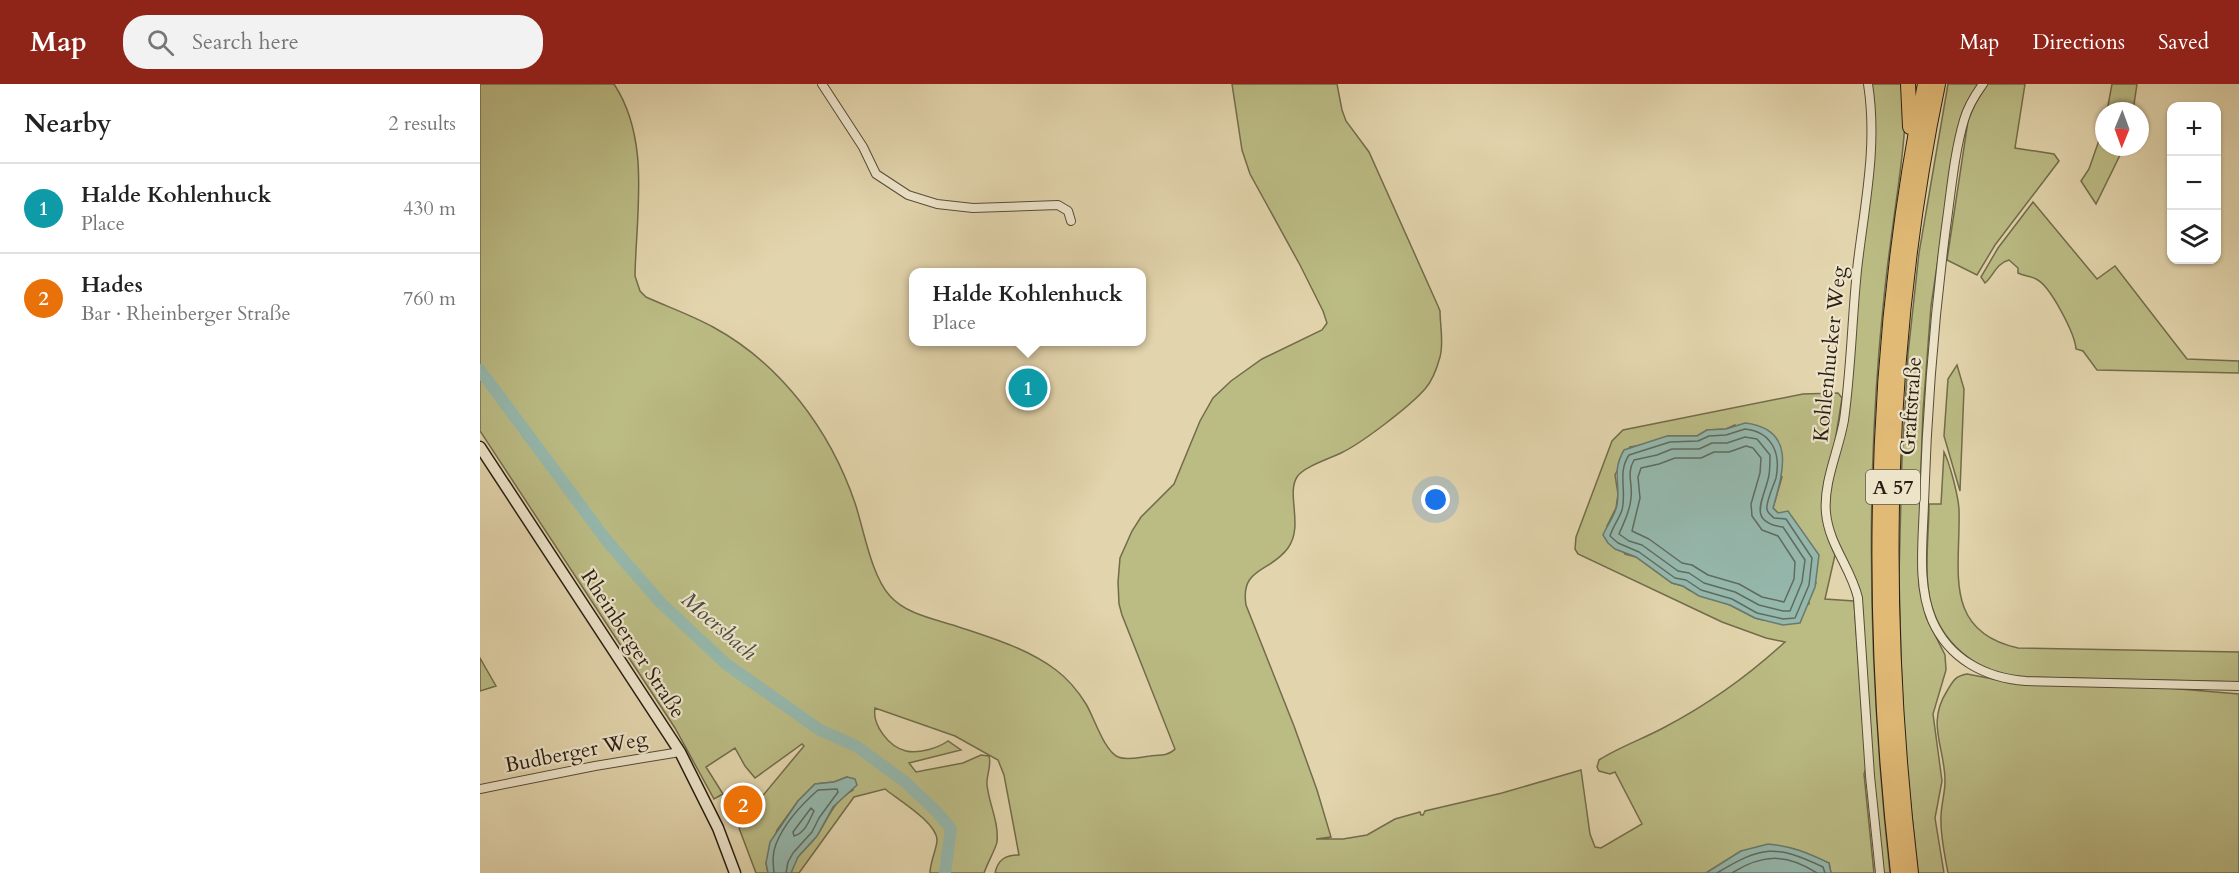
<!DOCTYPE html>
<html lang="en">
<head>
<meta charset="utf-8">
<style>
  body { margin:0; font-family:Cardo,serif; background:#f2f2f2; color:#222 }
  .controls { position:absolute; right:18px; top:18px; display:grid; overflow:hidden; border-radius:12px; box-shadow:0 2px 4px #0004 }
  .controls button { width:54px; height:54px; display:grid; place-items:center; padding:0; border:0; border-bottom:2px solid #e0e0e0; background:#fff; color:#222; font:30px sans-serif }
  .compass { position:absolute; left:1615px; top:18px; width:54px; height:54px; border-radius:50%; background:#fff; box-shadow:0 2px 4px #0004; rotate:181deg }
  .you { position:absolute; left:956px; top:416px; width:21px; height:21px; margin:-15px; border:4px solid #fff; border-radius:50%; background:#1a73e8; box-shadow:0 0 0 9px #1a73e833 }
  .badge { display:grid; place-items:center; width:39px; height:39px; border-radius:50%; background:#8f2418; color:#fff; font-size:20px; font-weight:700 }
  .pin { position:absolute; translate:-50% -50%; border:3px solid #fff; box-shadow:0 2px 6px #0006 }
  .popup { position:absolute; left:429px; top:184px; width:237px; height:78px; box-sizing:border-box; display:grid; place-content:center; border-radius:12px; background:#fff; filter:drop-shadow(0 2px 4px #0005); font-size:20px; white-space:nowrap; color:#767676 }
  .popup b { font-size:22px; color:#222 }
  .popup::after { content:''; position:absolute; left:50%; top:100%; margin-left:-12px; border:12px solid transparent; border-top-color:#fff }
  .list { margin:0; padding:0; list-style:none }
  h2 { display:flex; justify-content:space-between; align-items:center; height:78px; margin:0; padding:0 24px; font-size:26px }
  h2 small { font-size:20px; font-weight:400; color:#767676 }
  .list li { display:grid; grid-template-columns:39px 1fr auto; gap:18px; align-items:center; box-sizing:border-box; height:90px; padding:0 24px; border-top:2px solid #e0e0e0 }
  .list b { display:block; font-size:22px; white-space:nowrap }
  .list p { margin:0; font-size:20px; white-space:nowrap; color:#767676 }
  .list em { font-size:20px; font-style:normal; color:#767676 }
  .icon { flex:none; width:33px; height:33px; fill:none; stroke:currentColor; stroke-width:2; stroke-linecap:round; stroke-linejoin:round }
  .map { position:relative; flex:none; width:1759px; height:789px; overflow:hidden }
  header { display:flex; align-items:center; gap:36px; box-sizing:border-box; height:84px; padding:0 30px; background:#8f2418; color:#fff }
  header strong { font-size:28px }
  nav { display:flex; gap:33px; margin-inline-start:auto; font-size:21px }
  .search { width:420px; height:54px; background:#f2f2f2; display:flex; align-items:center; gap:15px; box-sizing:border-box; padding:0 21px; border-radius:24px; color:#767676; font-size:22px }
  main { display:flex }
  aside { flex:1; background:#fff }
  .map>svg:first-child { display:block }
  .green { fill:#bbbb84; stroke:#726c4b; stroke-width:1.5; fill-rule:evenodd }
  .water { fill:#95b8ad; stroke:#6a7a6f; stroke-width:1.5 }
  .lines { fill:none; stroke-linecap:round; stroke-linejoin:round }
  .shore { stroke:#606b60; stroke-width:1.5 }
  .river { stroke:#95b8ad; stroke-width:12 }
  .street-casing { stroke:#584c38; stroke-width:10 }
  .secondary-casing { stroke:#2a1e12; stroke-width:13 }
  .highway-casing { stroke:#2a1e12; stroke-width:16 }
  .street { stroke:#ece3c9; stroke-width:8 }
  .secondary { stroke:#ece3c9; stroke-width:10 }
  .highway { stroke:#e1ba76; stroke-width:14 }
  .labels { text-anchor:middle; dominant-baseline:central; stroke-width:4.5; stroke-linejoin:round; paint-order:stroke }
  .shield { fill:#ece3c9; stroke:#645949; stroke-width:1.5 }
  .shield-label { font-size:20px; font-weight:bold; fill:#2a1e12 }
  .street-label { font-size:21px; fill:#2a1e12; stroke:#ece3c9 }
  .water-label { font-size:22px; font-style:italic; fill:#4a4c40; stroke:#ece3c9 }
</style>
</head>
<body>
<header>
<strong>Map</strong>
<div class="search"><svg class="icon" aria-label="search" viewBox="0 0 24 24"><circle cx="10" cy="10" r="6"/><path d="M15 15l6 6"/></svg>Search here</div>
<nav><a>Map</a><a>Directions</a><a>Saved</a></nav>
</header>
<main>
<aside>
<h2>Nearby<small>2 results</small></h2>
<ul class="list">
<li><span class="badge" style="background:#0f9aa8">1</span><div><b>Halde Kohlenhuck</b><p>Place</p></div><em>430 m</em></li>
<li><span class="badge" style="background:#e8710a">2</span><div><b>Hades</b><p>Bar · Rheinberger Straße</p></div><em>760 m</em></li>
</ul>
</aside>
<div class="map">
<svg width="1759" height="789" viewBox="0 0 1759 789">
  <rect width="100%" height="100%" fill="#e2d4ac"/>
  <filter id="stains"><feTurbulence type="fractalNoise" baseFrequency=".00333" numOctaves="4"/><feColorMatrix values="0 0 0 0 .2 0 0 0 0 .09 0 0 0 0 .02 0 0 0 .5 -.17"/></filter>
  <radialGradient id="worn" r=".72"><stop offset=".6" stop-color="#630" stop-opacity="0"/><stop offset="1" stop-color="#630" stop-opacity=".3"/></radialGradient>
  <path class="green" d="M0 0H134C171 56 156 129 155 192L160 207 166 213C188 223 211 231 233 243 301 280 350 346 375 419 384 446 391 491 410 512 426 530 454 535 476 542 509 553 547 564 576 586 588 595 598 607 606 620 614 633 624 667 638 673 647 677 660 673 670 672 678 671 689 672 695 665L642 531 639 520 638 498 640 474 652 447 661 433 694 400 720 337 733 314 751 297 782 275 842 246 847 239 843 227 820 181 770 90 762 66 752 0H857L862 26 866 37 889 68 958 222 960 227C960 241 964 259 960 273 957 284 953 296 945 305 929 323 882 359 861 369 851 374 823 383 817 393 806 410 824 442 808 464 790 489 760 483 766 521L814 642 837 706 851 753 836 755H863L887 751 915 735 940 728 941 731H943L945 727 1022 709 1101 686 1110 750 1115 763 1121 764 1162 740 1135 688 1130 690 1119 687 1117 683 1119 676C1139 663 1163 655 1185 643 1227 621 1269 591 1305 558L1286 554 1242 538 1098 470 1095 465 1096 453 1132 357 1143 346 1323 310 1358 309 1362 314 1343 432 1346 448 1355 471 1345 515 1374 517 1386 684 1384 690 1394 789H1351L1349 779 1261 767 1226 789H515C518 775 526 771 539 771L524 691 518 676 475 652 395 624C392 641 409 663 426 667 439 670 458 664 468 657L481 666 429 679 436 688 483 679 501 671 509 672C512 682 506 691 507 701 509 720 519 738 517 758 516 764 507 780 504 789H450C450 778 456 767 457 757 458 739 417 715 405 705L374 713 319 789H311C315 769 328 765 338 750 349 733 354 716 373 706L367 693 354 698 335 700 318 717 297 746 286 779 288 789H276L259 744 274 733 275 726 283 721 280 715 324 662 322 660 275 694 265 682 255 664 226 683 243 710 234 715 195 644 0 347ZM1255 341 1302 393 1293 424 1298 429 1336 499 1329 514V520L1283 536 1275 534 1250 521 1209 506 1203 502 1192 499 1156 473 1145 470 1127 442 1136 424 1138 410 1135 391 1150 363 1173 359 1188 352H1217L1227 346 1246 345Z
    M1391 0H1422L1425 37C1423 79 1415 121 1410 163 1405 198 1402 232 1399 267 1385 441 1391 616 1410 789H1403L1395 712 1381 513 1379 504C1371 485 1357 465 1352 445 1342 407 1362 368 1367 331 1372 270 1377 208 1384 147 1390 97 1399 51 1391 0Z
    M1468 0H1498L1484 24 1477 48 1451 222 1443 327 1440 409 1439 501 1446 533 1465 571 1466 586 1453 630 1462 697 1455 734 1464 789H1438L1424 657 1421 574 1419 491 1422 375 1428 270 1439 169Z
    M1507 0H1545L1535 64 1574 70 1579 77 1515 161 1497 191 1467 176 1488 37 1496 17Z
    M1632 0H1657L1653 27H1627Z
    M1624 42V63H1644L1616 120 1601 97 1609 85Z
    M1553 118 1617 195 1635 182 1707 275 1759 277V289L1617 286 1603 267 1596 265C1595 250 1570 201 1556 195 1551 192 1544 192 1538 189V184L1529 176C1516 179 1513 193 1505 199L1501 193 1518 164Z
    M1477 281 1484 305 1480 407 1464 352 1468 295Z
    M1464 368C1470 380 1478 411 1479 425 1481 484 1461 547 1538 564L1759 568V598L1537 593C1490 586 1453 552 1448 503 1445 476 1449 447 1449 420H1461Z
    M0 574 16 602 0 607Z
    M1487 590 1539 600 1688 604 1759 610V789H1468C1465 772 1461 755 1461 738 1460 724 1465 711 1465 697 1465 663 1446 640 1467 607 1473 597 1475 592 1487 590Z"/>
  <path class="water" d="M1265 339C1317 345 1303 389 1293 424L1298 429 1308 427 1339 471 1335 503 1320 539 1303 541 1275 534 1250 521 1219 512 1203 502 1192 499 1156 473 1135 465 1128 459 1123 451C1127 441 1135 432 1137 421 1141 400 1131 388 1144 366L1187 352H1217L1227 346 1246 345Z
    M367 693 375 695 377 701 353 723 337 752 318 773 311 789H288L286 779 290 758 318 717 335 700 354 698Z
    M1288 760C1312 762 1328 769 1349 779L1351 789H1226L1261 767Z"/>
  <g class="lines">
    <path class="shore" d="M1265 345C1292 348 1301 369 1296 394 1293 403 1288 413 1287 422 1286 428 1290 430 1294 434L1306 435 1332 474 1329 501 1315 534 1303 535 1277 529 1252 515 1221 506 1206 496 1195 494 1159 468 1138 459 1130 452C1133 442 1139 435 1142 426 1147 406 1137 389 1149 371L1190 358 1218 357 1229 352 1246 351Z
      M1265 353 1277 355 1290 371C1290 378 1290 384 1289 391 1285 414 1265 438 1303 443L1325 476 1322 498 1310 527H1303L1279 521 1255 508 1224 499 1209 489 1198 487 1162 461 1149 457 1139 450C1144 438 1150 428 1151 414 1153 399 1146 390 1154 376L1177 371 1192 365H1219L1232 359H1247Z
      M1266 362 1273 364 1281 374 1280 389 1271 420 1272 432 1282 446 1298 452 1315 478 1314 495 1304 518 1282 513 1259 500 1228 491 1212 481 1202 479 1169 455 1152 447 1160 414 1158 393 1161 384 1179 380 1195 374H1221L1234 368H1249Z
      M331 724 334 727C329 737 325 749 314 752L313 748Z
      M294 789C293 779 292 770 296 760 304 740 322 720 338 706L357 705 358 708 339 734 332 748 313 769 308 778 306 789
      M1237 789C1282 762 1295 760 1343 783L1345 789
      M1252 789C1282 770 1306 769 1337 789"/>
    <path class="river" d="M0 286 127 457 180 518 246 580 340 646 376 662 424 697 457 728 471 745 465 789"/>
    <g class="street-casing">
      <path id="street" d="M342 0 383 63 396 90 428 111 457 120 493 124 578 121 588 127 591 137
        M1388 0C1398 63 1384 123 1377 186 1372 235 1371 286 1364 336 1359 366 1343 398 1346 429 1349 461 1371 484 1378 514L1390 692 1400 789
        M1503 0C1495 11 1488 22 1484 36 1474 70 1471 108 1466 143 1454 235 1447 327 1444 419 1443 457 1437 501 1452 536 1469 575 1505 594 1546 597L1759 602
        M0 705 115 682 200 668"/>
    </g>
    <g class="secondary-casing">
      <path id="secondary" d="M0 363 200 668 238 744 255 789"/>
    </g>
    <g class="highway-casing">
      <path id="highway" d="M1428 0 1430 43
        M1418 789C1388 527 1393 259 1445 0
        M1431 789C1400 528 1404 258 1458 0"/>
    </g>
    <use href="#street" class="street"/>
    <use href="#secondary" class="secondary"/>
    <use href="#highway" class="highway"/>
  </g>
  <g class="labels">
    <rect class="shield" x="1386" y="386" width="54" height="34" rx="4.5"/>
    <g class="shield-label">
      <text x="1413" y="403">A 57</text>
    </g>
    <g class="street-label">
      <text transform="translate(1350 270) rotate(-84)">Kohlenhucker Weg</text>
      <text transform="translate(1431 322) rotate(-86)">Graftstraße</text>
      <text transform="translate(153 560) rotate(57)">Rheinberger Straße</text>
      <text transform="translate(96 668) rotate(-11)">Budberger Weg</text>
    </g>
    <g class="water-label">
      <text transform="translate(239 542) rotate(41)">Moersbach</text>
    </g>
  </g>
  <rect width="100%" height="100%" filter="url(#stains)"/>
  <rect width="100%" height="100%" fill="url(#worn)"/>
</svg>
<div class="controls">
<button>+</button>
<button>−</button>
<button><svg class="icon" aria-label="layers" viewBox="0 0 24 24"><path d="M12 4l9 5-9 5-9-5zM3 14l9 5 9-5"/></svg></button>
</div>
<svg class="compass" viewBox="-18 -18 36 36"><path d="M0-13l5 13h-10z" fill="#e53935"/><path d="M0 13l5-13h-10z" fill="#767676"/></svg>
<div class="you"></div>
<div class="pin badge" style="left:548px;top:304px;background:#0f9aa8">1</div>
<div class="popup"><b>Halde Kohlenhuck</b>Place</div>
<div class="pin badge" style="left:263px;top:721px;background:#e8710a">2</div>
</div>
</main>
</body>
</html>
